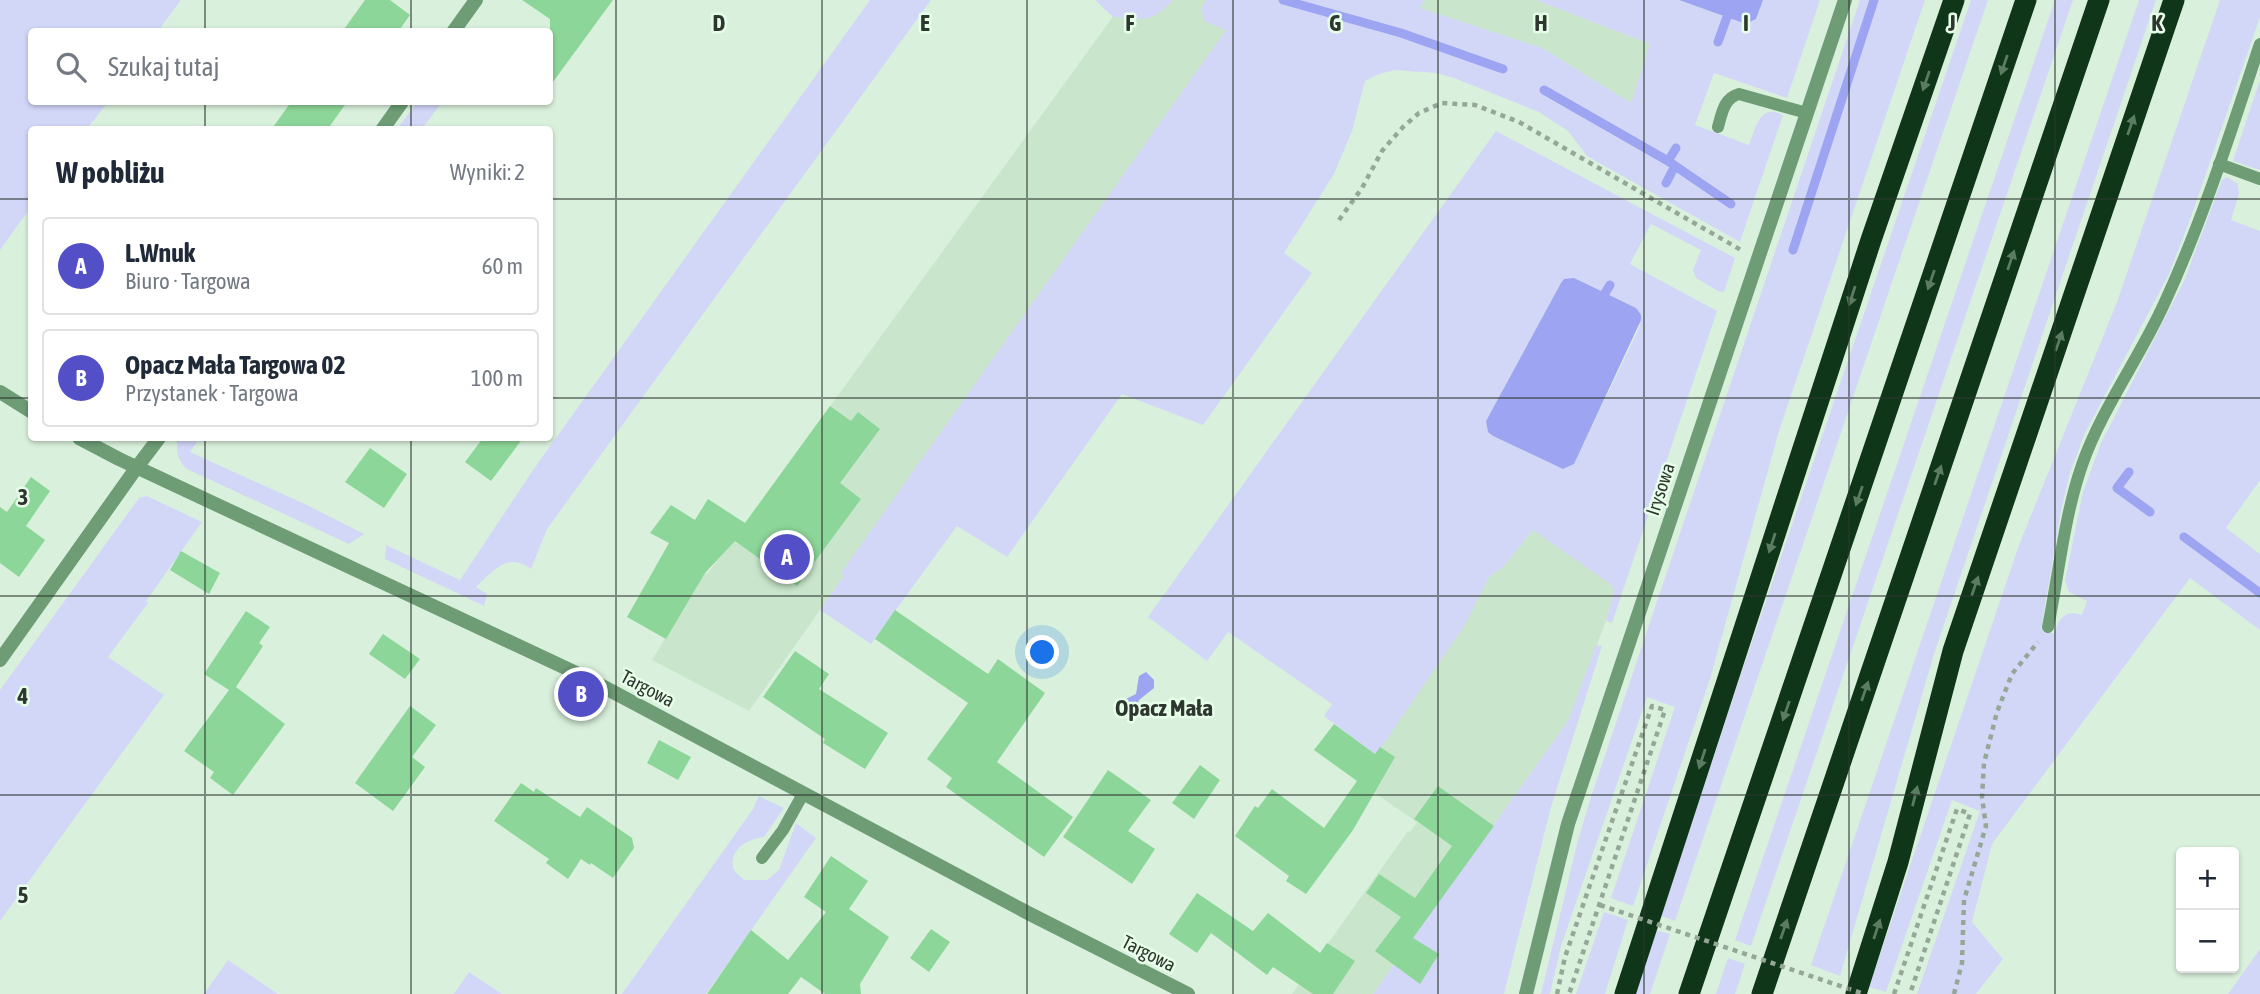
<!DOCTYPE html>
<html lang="pl">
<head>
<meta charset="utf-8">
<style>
  body { margin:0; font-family:"Asap Condensed",sans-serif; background:#f2f2f3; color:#1f2937 }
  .controls { position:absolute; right:21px; bottom:21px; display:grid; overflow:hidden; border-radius:7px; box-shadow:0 2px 5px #0004 }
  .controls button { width:63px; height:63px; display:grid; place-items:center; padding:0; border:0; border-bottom:2px solid #e0e1e3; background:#fff; color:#1f2937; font:35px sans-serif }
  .you { position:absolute; left:1043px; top:653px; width:24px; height:24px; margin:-18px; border:5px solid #fff; border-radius:50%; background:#1a73e8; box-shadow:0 0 0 10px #1a73e833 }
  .badge { display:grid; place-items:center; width:46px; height:46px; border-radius:50%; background:#5350c7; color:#fff; font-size:23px; font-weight:700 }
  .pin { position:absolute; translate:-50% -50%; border:4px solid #fff; box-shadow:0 2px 7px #0006 }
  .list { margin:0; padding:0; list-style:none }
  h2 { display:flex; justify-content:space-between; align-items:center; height:91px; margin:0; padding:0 28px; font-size:30px }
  h2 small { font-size:23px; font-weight:400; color:#747a83 }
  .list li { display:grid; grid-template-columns:46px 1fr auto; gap:21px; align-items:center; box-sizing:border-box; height:98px; margin:0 14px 14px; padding:0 14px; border:2px solid #e0e1e3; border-radius:7px }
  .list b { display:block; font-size:26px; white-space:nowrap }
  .list p { margin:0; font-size:23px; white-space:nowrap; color:#747a83 }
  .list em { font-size:23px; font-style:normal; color:#747a83 }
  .icon { flex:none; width:38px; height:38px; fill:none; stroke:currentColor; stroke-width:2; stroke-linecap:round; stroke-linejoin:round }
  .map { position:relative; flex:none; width:2260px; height:994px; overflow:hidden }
  .search { position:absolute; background:#fff; box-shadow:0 2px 5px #0004; left:28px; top:28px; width:525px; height:77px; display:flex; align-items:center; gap:18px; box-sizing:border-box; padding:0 24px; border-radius:7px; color:#747a83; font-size:26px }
  .panel { position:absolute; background:#fff; box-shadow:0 2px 5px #0004; left:28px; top:126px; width:525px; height:315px; border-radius:7px }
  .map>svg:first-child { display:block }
  .built { fill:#c9e6cc }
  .green { fill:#d2d7f8; fill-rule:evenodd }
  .water { fill:#9da4f1 }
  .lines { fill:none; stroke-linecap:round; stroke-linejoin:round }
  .stream { stroke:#9da4f1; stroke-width:9 }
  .building { fill:#8dd699 }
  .path { stroke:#95a797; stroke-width:4.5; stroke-dasharray:5 5; stroke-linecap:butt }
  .service { stroke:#6d9c75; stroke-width:12 }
  .minor { stroke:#6d9c75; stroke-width:14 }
  .tertiary { stroke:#6d9c75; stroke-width:14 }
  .motorway { stroke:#0f3618; stroke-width:21 }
  .path-bridge { stroke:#95a797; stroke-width:4.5; stroke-dasharray:5 5; stroke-linecap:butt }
  .oneway { fill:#5b7c61 }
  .grid { fill:none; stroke:#2e372f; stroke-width:2; stroke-opacity:0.55 }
  .labels { text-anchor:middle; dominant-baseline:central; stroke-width:5; stroke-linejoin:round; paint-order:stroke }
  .street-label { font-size:19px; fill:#2e372f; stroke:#e7ffe9 }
  .quarter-label { font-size:23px; font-weight:bold; fill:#2e372f; stroke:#e7ffe9 }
  .grid-label { font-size:23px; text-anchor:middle; font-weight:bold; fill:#2e372f; stroke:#e7ffe9; stroke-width:5; stroke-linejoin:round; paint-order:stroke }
</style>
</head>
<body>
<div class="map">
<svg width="2260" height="994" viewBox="0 0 2260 994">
  <rect width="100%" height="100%" fill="#d9f1dc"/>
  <path class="built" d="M1125 0H1248L842 574 844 576 749 711 652 660 705 573 707 574 731 543Z
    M1425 0H1536L1650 44 1631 103 1542 48 1419 8Z
    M1533 530 1598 574 1609 583 1614 590 1606 621 1568 721 1373 994H1292L1408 831 1410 832 1417 822 1357 781 1463 626 1489 577 1503 567Z"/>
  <path class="green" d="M0 0H181L158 31 32 32V102H108L87 129 32 130 31 207 0 250Z
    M870 0H931L547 529 531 569C508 551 493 571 476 587L487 594 484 606 385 559 386 545 460 580 533 470Z
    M1095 0H1173C1151 24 1143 19 1113 17Z
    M1206 0H1425L1420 8 1542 48 1631 103 1650 44 1536 0H1679L1746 24 1756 19 1763 0H1820L1787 98 1714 73 1695 125 1749 145C1756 127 1760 103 1783 115L1740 242 1587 156 1568 131 1539 112 1454 78 1436 73 1395 70 1379 74 1365 81 1352 131 1334 174 1284 253 1312 273 1203 425 1122 394 1007 557 957 526 871 644 820 610 844 576 841 573 1226 30 1204 21 1201 9Z
    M1860 0H1925L1779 431 1710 679 1633 906 1611 898 1675 707 1647 697 1561 946 1550 994H1541L1578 840 1591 797Z
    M1971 0H1988L1675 921 1661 916 1740 677Z
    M2055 0H2073L1751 946 1735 940Z
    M2139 0H2156L1934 654 1840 976 1811 965Z
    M2220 0H2260V17L2191 217 2169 274 2084 435 2070 473 2061 511 2041 629 2054 634C2059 618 2065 609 2082 615L2087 601 2069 592 2065 581 2083 492 2101 443 2184 281 2222 180 2227 177 2238 184 2239 194 2231 220 2260 231V480L2226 528 2260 554V630L2190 578 1992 844 1972 922 2003 959 1976 994H1917L1980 811 1952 800 1886 992 1869 987 2019 545 2117 302Z
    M2260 80V170L2233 161Z
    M417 102H442L422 129H397Z
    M1496 131 1735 258 1724 292 1718 291 1696 278 1693 270 1701 250 1651 224 1630 264 1717 311 1612 623 1606 621 1614 590 1609 583 1533 530 1503 567 1489 577 1464 626 1376 755 1324 716 1332 704 1228 632 1207 661 1148 617ZM1561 283 1605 293 1636 308 1640 326 1574 464 1563 469 1493 436 1486 421Z
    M178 438H200L190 452 307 505 364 534 349 544 187 469C178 462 175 449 178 438Z
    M147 496 202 522 146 601 148 603 108 657 164 695 0 921V690L139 498Z
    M1596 645 1602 646 1551 807 1504 994H1373L1568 721Z
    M759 796 784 808 764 837C750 838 729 849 733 867 734 872 740 876 744 880H767L779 870 796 823 816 838 706 994H622L753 809Z
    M1604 912 1628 920 1605 994H1576Z
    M1655 930 1670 934 1650 994H1635Z
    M2260 949V994H2228Z
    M1728 958 1745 964 1735 994H1716Z
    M228 960 278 994H204Z
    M469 972 502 994H454Z"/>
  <path class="water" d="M1679 0H1763L1756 19 1746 24Z
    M1574 278 1636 308 1641 315V320L1574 464 1563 469 1493 436 1488 432 1486 421 1561 283 1564 279Z
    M1146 672 1154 680V688L1139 700 1133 716H1124L1119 710 1120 702 1136 694 1139 676Z"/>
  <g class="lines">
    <path class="stream" d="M1283 0 1401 33 1503 69
      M1718 42 1727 17
      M1544 90 1668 161 1731 204
      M1668 161 1676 148
      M1666 183 1675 166
      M1793 250 1874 0
      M1605 293 1610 285
      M2129 472 2117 488 2150 512
      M2184 537 2260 593"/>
  </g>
  <path class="building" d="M365 0H390L410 15 398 32H342Z
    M522 0H613L550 86V19Z
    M291 102H347L327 130H271Z
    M830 406 851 421 858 412 880 429 840 483 861 499 797 586 735 541 705 573 666 639 627 617 669 543 650 533 671 505 695 520 708 499 745 523Z
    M483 438H523L491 481 465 462Z
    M370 448 407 474 384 508 345 482Z
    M31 477 50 491 26 526 45 540 19 577 0 563V507L7 512Z
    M181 551 220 573 209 594 170 570Z
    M895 610 988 674 998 659 1045 693 997 762 1073 817 1044 857 946 787 952 778 927 759 968 703 875 639Z
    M246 611 270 627 259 643 263 646 236 687 285 724 233 795 210 778 214 772 184 751 229 690 204 674Z
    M383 634 420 659 405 679 369 654Z
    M795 651 829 674 819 689 888 733 865 769 823 743 825 739 763 697Z
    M410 706 436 725 412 757 425 767 393 811 355 783Z
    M1334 724 1375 754 1380 747 1395 757 1353 830 1306 894 1286 881 1289 876 1235 836 1255 806 1258 808 1272 789 1324 828 1357 781 1314 750Z
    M659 740 691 757 678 780 647 763Z
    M1200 765 1220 780 1194 819 1172 803Z
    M1108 770 1151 800 1128 831 1155 849 1132 884 1063 837Z
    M521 783 534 792 536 788 580 817 587 807 632 838 634 848 613 878 591 863 590 865 581 859 568 879 546 863 549 859 494 821Z
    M1438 786 1494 826 1413 938 1439 954 1420 984 1375 951 1401 917 1366 893 1379 874 1415 898 1452 846 1414 819Z
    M831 856 868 881 849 909 889 937 860 984 861 994H825L801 977 788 994H707L751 930 788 960 826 912 804 897Z
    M1197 893 1253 931 1268 913 1320 953 1327 943 1355 961 1333 994H1313L1273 967 1267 975 1211 933 1197 953 1169 934Z
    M931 929 950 942 929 972 910 958Z"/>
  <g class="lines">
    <path class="path" d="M1339 220 1362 188 1382 151 1403 127 1419 113 1442 103 1475 105 1519 122 1741 250
      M1557 994 1565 957 1652 706 1665 710 1569 994
      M1894 994 1957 809 1970 814 1910 994
      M1954 994 1962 963 1964 900 1986 826 1982 797 1984 763 1997 712 2012 674 2038 642"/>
    <path class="service" d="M1718 127C1722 113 1724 98 1739 94L1807 113
      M2219 164 2260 179
      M2048 627C2059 573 2064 517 2082 465 2102 408 2139 359 2164 304 2203 220 2231 131 2260 44
      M762 858 783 830 803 794"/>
    <path class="minor" d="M0 660 137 467"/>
    <path class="tertiary" d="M453 32 476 0
      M382 130 402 102
      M0 392 32 412
      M79 438 119 459 587 678 1028 913 1188 994
      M137 467 159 438
      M1526 994 1568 824 1845 0"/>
    <path class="motorway" d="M1625 994 1871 240 1954 0
      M1689 994 2026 0
      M1762 994 2099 0
      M1856 994 1898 862 1953 651 2174 0"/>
    <path class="path-bridge" d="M1600 905 1864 994"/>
  </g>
  <defs><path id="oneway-solid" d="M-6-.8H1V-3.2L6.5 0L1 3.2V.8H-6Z" transform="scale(1.75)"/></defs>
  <g class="oneway">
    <use href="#oneway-solid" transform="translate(2004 65) rotate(109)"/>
    <use href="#oneway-solid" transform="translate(1926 81) rotate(109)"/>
    <use href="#oneway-solid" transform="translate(2131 125) rotate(-71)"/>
    <use href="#oneway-solid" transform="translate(2011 260) rotate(-71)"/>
    <use href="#oneway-solid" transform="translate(1931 280) rotate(109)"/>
    <use href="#oneway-solid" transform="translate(1852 296) rotate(108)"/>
    <use href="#oneway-solid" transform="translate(2059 341) rotate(-71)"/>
    <use href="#oneway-solid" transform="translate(1938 475) rotate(-71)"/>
    <use href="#oneway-solid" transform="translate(1859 496) rotate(109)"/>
    <use href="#oneway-solid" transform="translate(1772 543) rotate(108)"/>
    <use href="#oneway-solid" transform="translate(1975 586) rotate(-71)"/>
    <use href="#oneway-solid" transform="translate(1865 691) rotate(-71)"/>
    <use href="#oneway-solid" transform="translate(1786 711) rotate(109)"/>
    <use href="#oneway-solid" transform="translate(1702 759) rotate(108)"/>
    <use href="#oneway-solid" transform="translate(1915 796) rotate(-76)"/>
    <use href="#oneway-solid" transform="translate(1784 929) rotate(-71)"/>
    <use href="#oneway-solid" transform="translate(1877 929) rotate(-72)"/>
  </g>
  <path class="grid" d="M205 0V32M411 0V32M616 0V994M822 0V994M1027 0V994M1233 0V994M1438 0V994M1644 0V994M1849 0V994M2055 0V994M205 102V130M411 102V130M0 199H32M550 199H2260M0 398H32M550 398H2260M205 438V994M411 438V994M0 596H2260M0 795H2260"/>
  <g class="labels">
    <g class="street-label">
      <text transform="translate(1660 489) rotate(-72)">Irysowa</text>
      <text transform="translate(648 688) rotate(28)">Targowa</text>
      <text transform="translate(1149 953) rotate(27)">Targowa</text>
    </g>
    <g class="quarter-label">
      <text x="1164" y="708">Opacz Mała</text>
    </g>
  </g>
  <g class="grid-label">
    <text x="719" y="31">D</text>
    <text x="925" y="31">E</text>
    <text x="1130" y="31">F</text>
    <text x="1335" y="31">G</text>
    <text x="1541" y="31">H</text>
    <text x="1746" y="31">I</text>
    <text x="1952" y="31">J</text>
    <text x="2157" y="31">K</text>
    <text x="23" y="505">3</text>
    <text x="23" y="704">4</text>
    <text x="23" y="903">5</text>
  </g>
</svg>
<div class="controls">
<button>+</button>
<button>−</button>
</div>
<div class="you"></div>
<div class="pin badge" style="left:787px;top:557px">A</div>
<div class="pin badge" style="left:581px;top:694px">B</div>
<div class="search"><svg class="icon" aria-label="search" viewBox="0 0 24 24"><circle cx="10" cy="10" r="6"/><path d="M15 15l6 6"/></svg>Szukaj tutaj</div>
<section class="panel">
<h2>W pobliżu<small>Wyniki: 2</small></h2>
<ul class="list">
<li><span class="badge">A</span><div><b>L.Wnuk</b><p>Biuro · Targowa</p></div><em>60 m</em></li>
<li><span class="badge">B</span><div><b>Opacz Mała Targowa 02</b><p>Przystanek · Targowa</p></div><em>100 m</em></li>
</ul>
</section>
</div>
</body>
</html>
